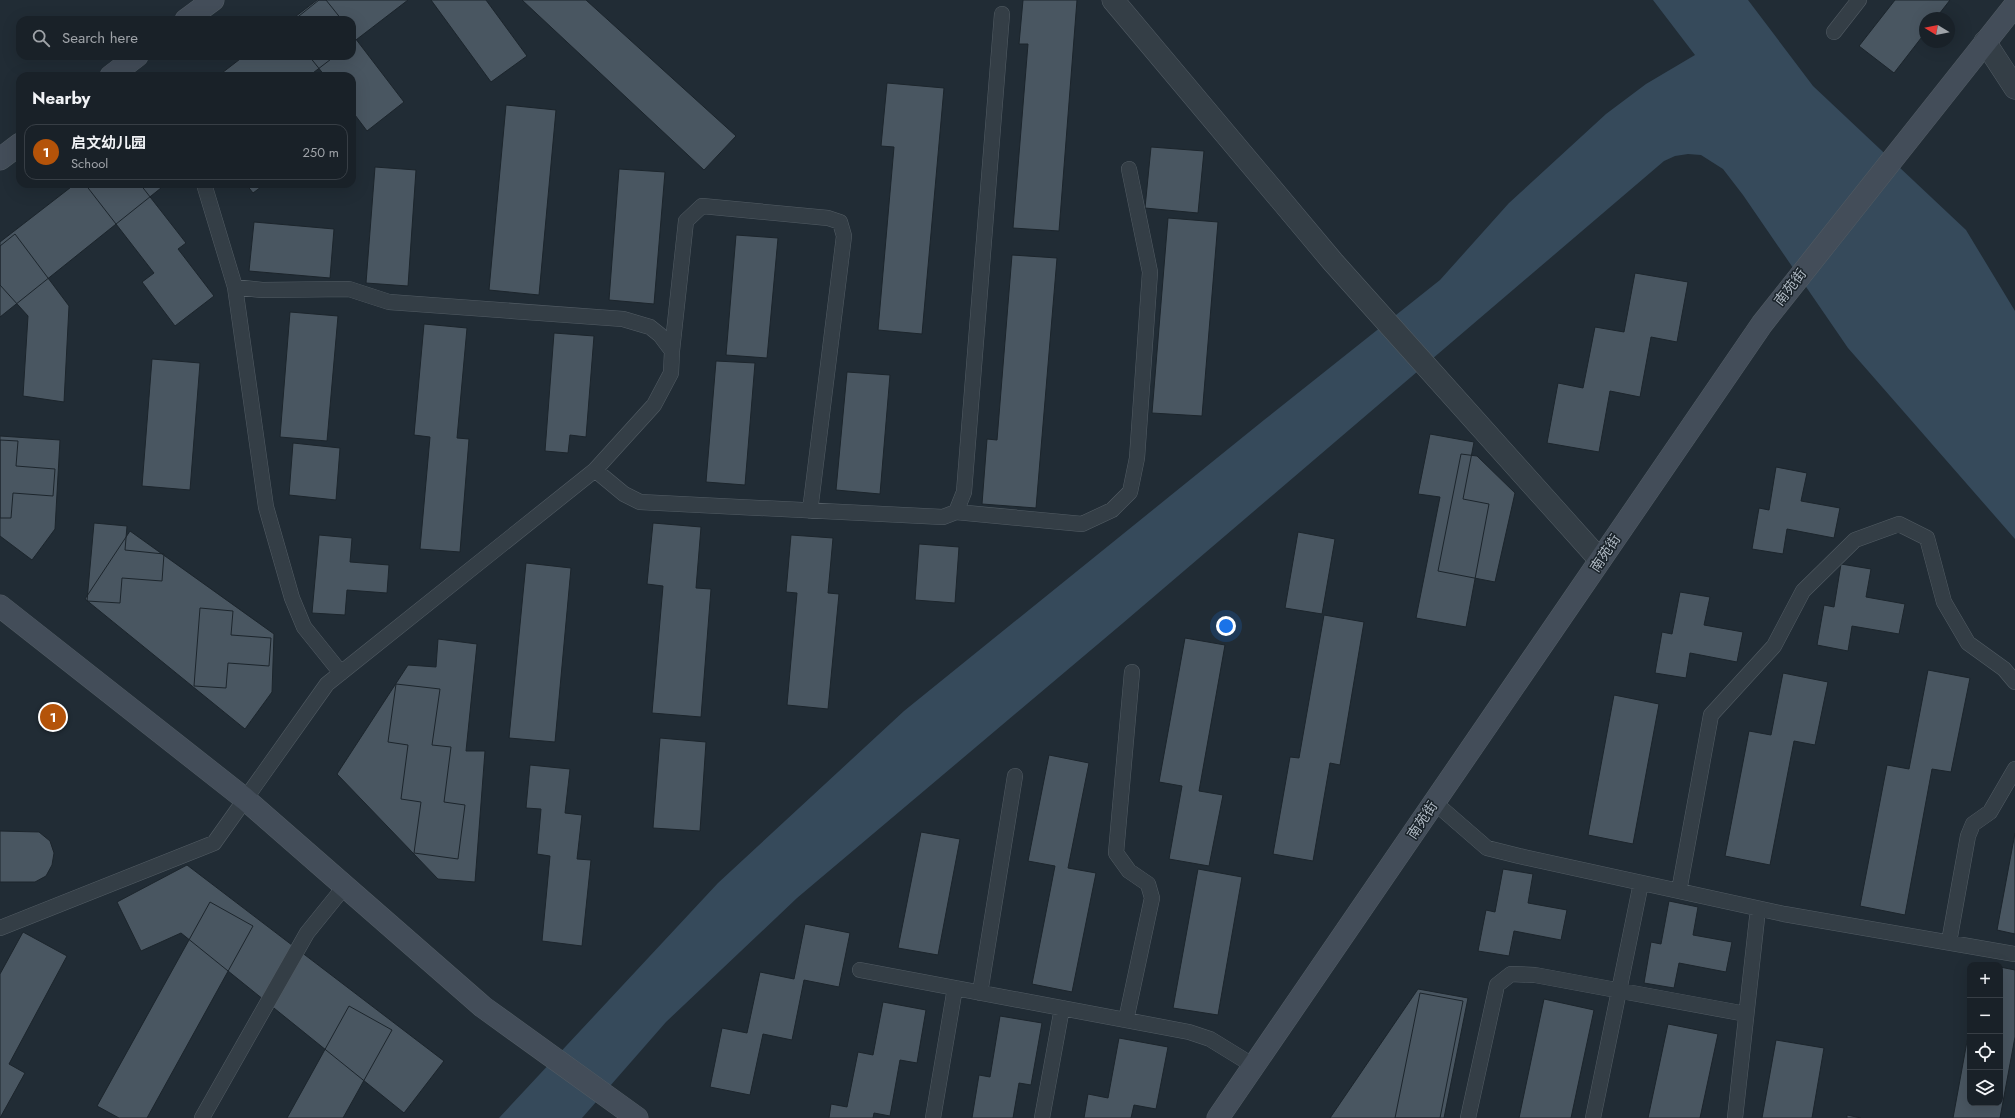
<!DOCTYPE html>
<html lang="en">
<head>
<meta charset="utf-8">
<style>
  body { margin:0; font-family:Jost,"Noto Sans SC",sans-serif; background:#222930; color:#f1f3f6 }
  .controls { position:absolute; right:12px; bottom:12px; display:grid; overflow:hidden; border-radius:8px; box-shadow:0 4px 16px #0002 }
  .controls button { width:36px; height:36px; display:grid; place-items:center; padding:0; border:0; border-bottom:1px solid #373e45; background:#192128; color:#f1f3f6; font:20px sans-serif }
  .compass { position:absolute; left:1919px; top:12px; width:36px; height:36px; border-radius:50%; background:#192128; box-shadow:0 4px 16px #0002; rotate:280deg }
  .you { position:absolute; left:1226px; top:626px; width:14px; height:14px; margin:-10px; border:3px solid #fff; border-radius:50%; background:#1a73e8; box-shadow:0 0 0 6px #1a73e833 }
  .badge { display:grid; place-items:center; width:26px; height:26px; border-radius:50%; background:#b45309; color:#fff; font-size:13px; font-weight:700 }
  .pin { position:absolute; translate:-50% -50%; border:2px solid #fff; box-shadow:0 1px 4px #0006 }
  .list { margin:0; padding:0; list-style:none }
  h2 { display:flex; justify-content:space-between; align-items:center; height:52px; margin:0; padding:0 16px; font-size:17px }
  h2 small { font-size:13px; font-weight:400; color:#9fa3a8 }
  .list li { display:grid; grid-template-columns:26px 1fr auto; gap:12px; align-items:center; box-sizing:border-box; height:56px; margin:0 8px 8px; padding:0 8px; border:1px solid #373e45; border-radius:12px }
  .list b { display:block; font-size:15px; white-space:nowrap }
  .list p { margin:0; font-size:13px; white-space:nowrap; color:#9fa3a8 }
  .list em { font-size:13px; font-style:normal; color:#9fa3a8 }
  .icon { flex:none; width:22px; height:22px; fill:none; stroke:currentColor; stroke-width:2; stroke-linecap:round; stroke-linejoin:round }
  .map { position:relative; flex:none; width:2015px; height:1118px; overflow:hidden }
  .search { position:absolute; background:#192128; box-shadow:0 4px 16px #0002; left:16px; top:16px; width:340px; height:44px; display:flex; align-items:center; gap:10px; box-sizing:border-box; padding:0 14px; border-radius:12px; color:#9fa3a8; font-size:15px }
  .panel { position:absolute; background:#192128; box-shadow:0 4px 16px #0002; left:16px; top:72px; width:340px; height:116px; border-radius:12px }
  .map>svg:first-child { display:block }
  .water { fill:#364a5b }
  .building { fill:#495661; stroke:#1c252c }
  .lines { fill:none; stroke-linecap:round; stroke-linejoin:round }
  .lane-casing { stroke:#525c64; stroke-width:16 }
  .street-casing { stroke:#525c64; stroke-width:23 }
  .secondary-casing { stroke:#525c64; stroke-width:23 }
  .lane { stroke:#343e46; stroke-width:15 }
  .street { stroke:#343e46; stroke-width:22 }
  .secondary { stroke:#434d59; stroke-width:22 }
  .labels { text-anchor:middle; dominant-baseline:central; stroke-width:3; stroke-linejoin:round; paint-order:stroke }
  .street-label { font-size:14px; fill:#afb9c3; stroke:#1a232a }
</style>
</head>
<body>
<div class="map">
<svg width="2015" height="1118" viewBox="0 0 2015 1118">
  <rect width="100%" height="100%" fill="#212c35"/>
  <path class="water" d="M1653 0H1748L1813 86 1966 230 2015 311V539L1848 348 1743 195 1723 169 1701 155 1688 154 1675 156 1664 161 1123 623 797 898 666 1022 582 1118H499L718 883 904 711 1264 420 1440 280 1509 203 1606 114 1646 84 1695 55Z"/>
  <path class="building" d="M317 0H408L352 43V20H291Z
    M319 0H326L342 20H294Z
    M431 0H486L527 56 491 82Z
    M522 0H586L736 136 704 170Z
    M1023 0H1077L1059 231 1013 228 1028 44H1019Z
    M1895 0H1950L1936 18H1925V33L1894 73 1859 46Z
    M352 34 404 102 367 131 352 111V76H325L309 56H352Z
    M244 56H335L309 76H218Z
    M887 83 944 88 922 334 878 330 894 147 881 146Z
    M506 105 556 110 539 295 489 290Z
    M1151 147 1204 151 1198 213 1145 208Z
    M375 167 416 170 408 286 366 283Z
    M619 169 665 172 654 304 609 300Z
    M75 184H158L161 188 0 317V242Z
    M85 184H140L186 243 178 249 214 296 175 326 142 282 154 273Z
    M246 184H265L253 193Z
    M1168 218 1218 222 1202 416 1152 413Z
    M254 222 334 229 330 278 249 271Z
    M15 234 69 306 64 402 23 396 28 316 0 285V246Z
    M736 235 778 238 767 358 726 355Z
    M1012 255 1057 258 1036 508 982 504 987 439 997 440Z
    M1635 273 1688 282 1677 342 1651 337 1640 397 1610 391 1599 452 1547 443 1558 383 1583 388 1595 327 1624 332Z
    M290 312 338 316 327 441 280 437Z
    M424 324 467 328 457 438 469 439 460 552 420 549 430 437 414 435Z
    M554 333 594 336 586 437 570 435 568 453 545 451Z
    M152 359 200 363 190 490 142 486Z
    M716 361 755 363 745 485 706 482Z
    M847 372 890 375 880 494 836 490Z
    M1430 434 1474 442 1463 499 1489 504 1466 627 1416 618 1440 497 1418 494Z
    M0 436 60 440 55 529 32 560 0 536Z
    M0 440 18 441 16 466 55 469 53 496 13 493 11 518H0Z
    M293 443 340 448 336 500 289 495Z
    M1461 454 1477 456 1515 493 1495 582 1438 571Z
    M1776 467 1807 473 1801 501 1840 508 1834 538 1787 529 1783 554 1752 549 1759 508 1769 510Z
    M94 523 127 526 125 550 164 554 162 581 122 578 120 603 87 601Z
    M653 523 701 527 696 588 711 589 701 717 652 713 663 586 647 584Z
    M130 531 274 634 272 692 245 729 85 599Z
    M1298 532 1335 539 1322 614 1285 608Z
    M319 535 352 538 350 562 389 565 387 593 347 590 345 615 312 613Z
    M791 535 833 538 828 593 839 594 828 709 787 705 797 593 786 592Z
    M919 544 959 547 955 603 915 600Z
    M526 563 571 568 555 742 509 738Z
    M1841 564 1871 569 1866 597 1905 604 1899 634 1852 626 1848 651 1817 645 1824 605 1834 607Z
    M1680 592 1710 597 1704 625 1743 632 1737 662 1690 653 1686 678 1655 673 1662 632 1672 634Z
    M200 608 233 611 231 635 271 638 269 666 228 663 226 688 194 686Z
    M1324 615 1364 622 1340 765 1330 763 1313 861 1273 854 1290 757 1299 758Z
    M1185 638 1225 645 1199 791 1223 795 1209 866 1169 859 1182 786 1159 782Z
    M438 639 477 644 466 751H485L475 882 438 879 337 774 408 665 436 667Z
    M1928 670 1970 678 1951 772 1932 769 1905 915 1860 906 1887 765 1909 769Z
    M1783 673 1828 682 1815 745 1794 741 1770 865 1725 856 1749 731 1771 735Z
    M396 684 440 689 432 745 451 747 444 802 465 805 458 859 414 853 421 802 401 799 408 745 388 742Z
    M1614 695 1659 704 1633 844 1588 835Z
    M660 738 706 742 700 831 653 828Z
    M1049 755 1089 763 1068 868 1096 873 1072 992 1032 984 1055 866 1028 861Z
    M530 765 570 769 565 813 582 815 577 859 591 860 582 946 542 941 550 856 537 854 541 809 526 808Z
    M0 831 39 832 50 841 54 853 52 865 46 876 35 882H0Z
    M921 832 960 839 938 955 898 948Z
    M2015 833V934L1997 930Z
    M187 865 444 1061 404 1113 181 933 141 951 117 902Z
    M1198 869 1242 877 1218 1015 1173 1008Z
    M1503 869 1533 874 1528 903 1567 910 1561 940 1514 931 1509 956 1478 951 1486 910 1495 912Z
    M1669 901 1698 907 1693 935 1732 942 1726 972 1679 963 1674 988 1644 983 1651 942 1661 944Z
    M210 902 253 926 147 1118H119L97 1106Z
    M805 924 850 933 839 987 804 980 792 1040 763 1034 750 1095 710 1087 722 1028 747 1033 760 972 794 979Z
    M23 932 67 956 9 1064 25 1073 0 1118V974Z
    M2000 967 2015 970V1037L2000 1118H1953L1970 1025V1103H2000Z
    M1418 989 1468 998 1444 1118H1330Z
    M1420 993 1463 1001 1440 1118H1395Z
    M1544 999 1594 1010 1571 1118H1519Z
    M883 1002 926 1010 917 1063 900 1060 890 1116 874 1113 873 1118H829L831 1104 847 1107 858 1052 873 1055Z
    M349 1006 392 1030 343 1118H287Z
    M1000 1016 1042 1023 1031 1085 1019 1083 1013 1118H972L979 1075 990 1077Z
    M1668 1024 1718 1034 1700 1118H1648Z
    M1119 1038 1168 1047 1156 1109 1134 1105 1131 1118H1084L1088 1094 1108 1098Z
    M1776 1040 1824 1048 1812 1118H1762Z
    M1847 1115 1861 1118H1847Z"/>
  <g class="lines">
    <g class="lane-casing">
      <path id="lane" d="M1834 32 1859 0
        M204 184 235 287 266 507 292 598 304 627 341 673
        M672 351 686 221 702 206 828 218 840 222 844 236 810 511
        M595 470 624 494 640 502 943 517 956 512 964 492 1002 14
        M956 512 1082 524 1112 510 1130 492 1137 458 1150 272 1129 169
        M1434 802 1487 848 1519 856 1784 914 2015 954
        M1679 891 1711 715 1774 646 1803 591 1855 540 1899 524 1927 538 1944 602 1968 643 2004 669 2015 682
        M0 928 214 843 327 684 595 470 654 405 671 373 672 351 660 335 650 327 623 319 389 302 349 289 262 290 235 287
        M1949 942 1968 836 1973 824 1990 812 2015 769
        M860 970 1189 1032 1210 1039 1254 1066
        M980 993 1015 776
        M1126 1020 1152 898 1148 884 1129 871 1116 853 1132 672
        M202 1118 307 933 345 886
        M933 1118 955 988
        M1042 1118 1062 1008
        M1468 1118 1497 985 1511 974 1535 975 1746 1014
        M1593 1118 1641 883
        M1735 1118 1758 909"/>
    </g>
    <g class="street-casing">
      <path id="street" d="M1113 0 1333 262 1600 560
        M1985 42 2015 88"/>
    </g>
    <g class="secondary-casing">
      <path id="secondary" d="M186 20 213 0
        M111 76 137 56
        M0 159 20 144
        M0 606 245 799 483 1007 637 1118
        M1218 1118 1762 324 2015 5"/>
    </g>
    <use href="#lane" class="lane"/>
    <use href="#street" class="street"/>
    <use href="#secondary" class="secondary"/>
  </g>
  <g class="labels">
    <g class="street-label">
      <text transform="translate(1790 287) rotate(-52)">南苑街</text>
      <text transform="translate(1605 553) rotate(-56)">南苑街</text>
      <text transform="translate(1422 820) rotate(-56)">南苑街</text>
    </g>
  </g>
</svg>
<div class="controls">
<button>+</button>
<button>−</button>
<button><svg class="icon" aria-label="locate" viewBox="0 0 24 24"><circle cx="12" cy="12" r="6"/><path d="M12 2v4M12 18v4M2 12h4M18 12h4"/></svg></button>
<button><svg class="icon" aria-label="layers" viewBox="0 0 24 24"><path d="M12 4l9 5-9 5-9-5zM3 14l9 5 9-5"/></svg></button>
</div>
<svg class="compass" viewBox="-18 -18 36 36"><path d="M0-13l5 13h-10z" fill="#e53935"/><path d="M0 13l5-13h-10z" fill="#9fa3a8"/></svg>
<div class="you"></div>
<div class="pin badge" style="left:53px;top:717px">1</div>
<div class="search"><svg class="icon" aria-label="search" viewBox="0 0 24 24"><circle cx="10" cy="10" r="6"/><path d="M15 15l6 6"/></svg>Search here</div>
<section class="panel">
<h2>Nearby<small></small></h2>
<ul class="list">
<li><span class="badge">1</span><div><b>启文幼儿园</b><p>School</p></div><em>250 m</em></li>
</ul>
</section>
</div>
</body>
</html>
